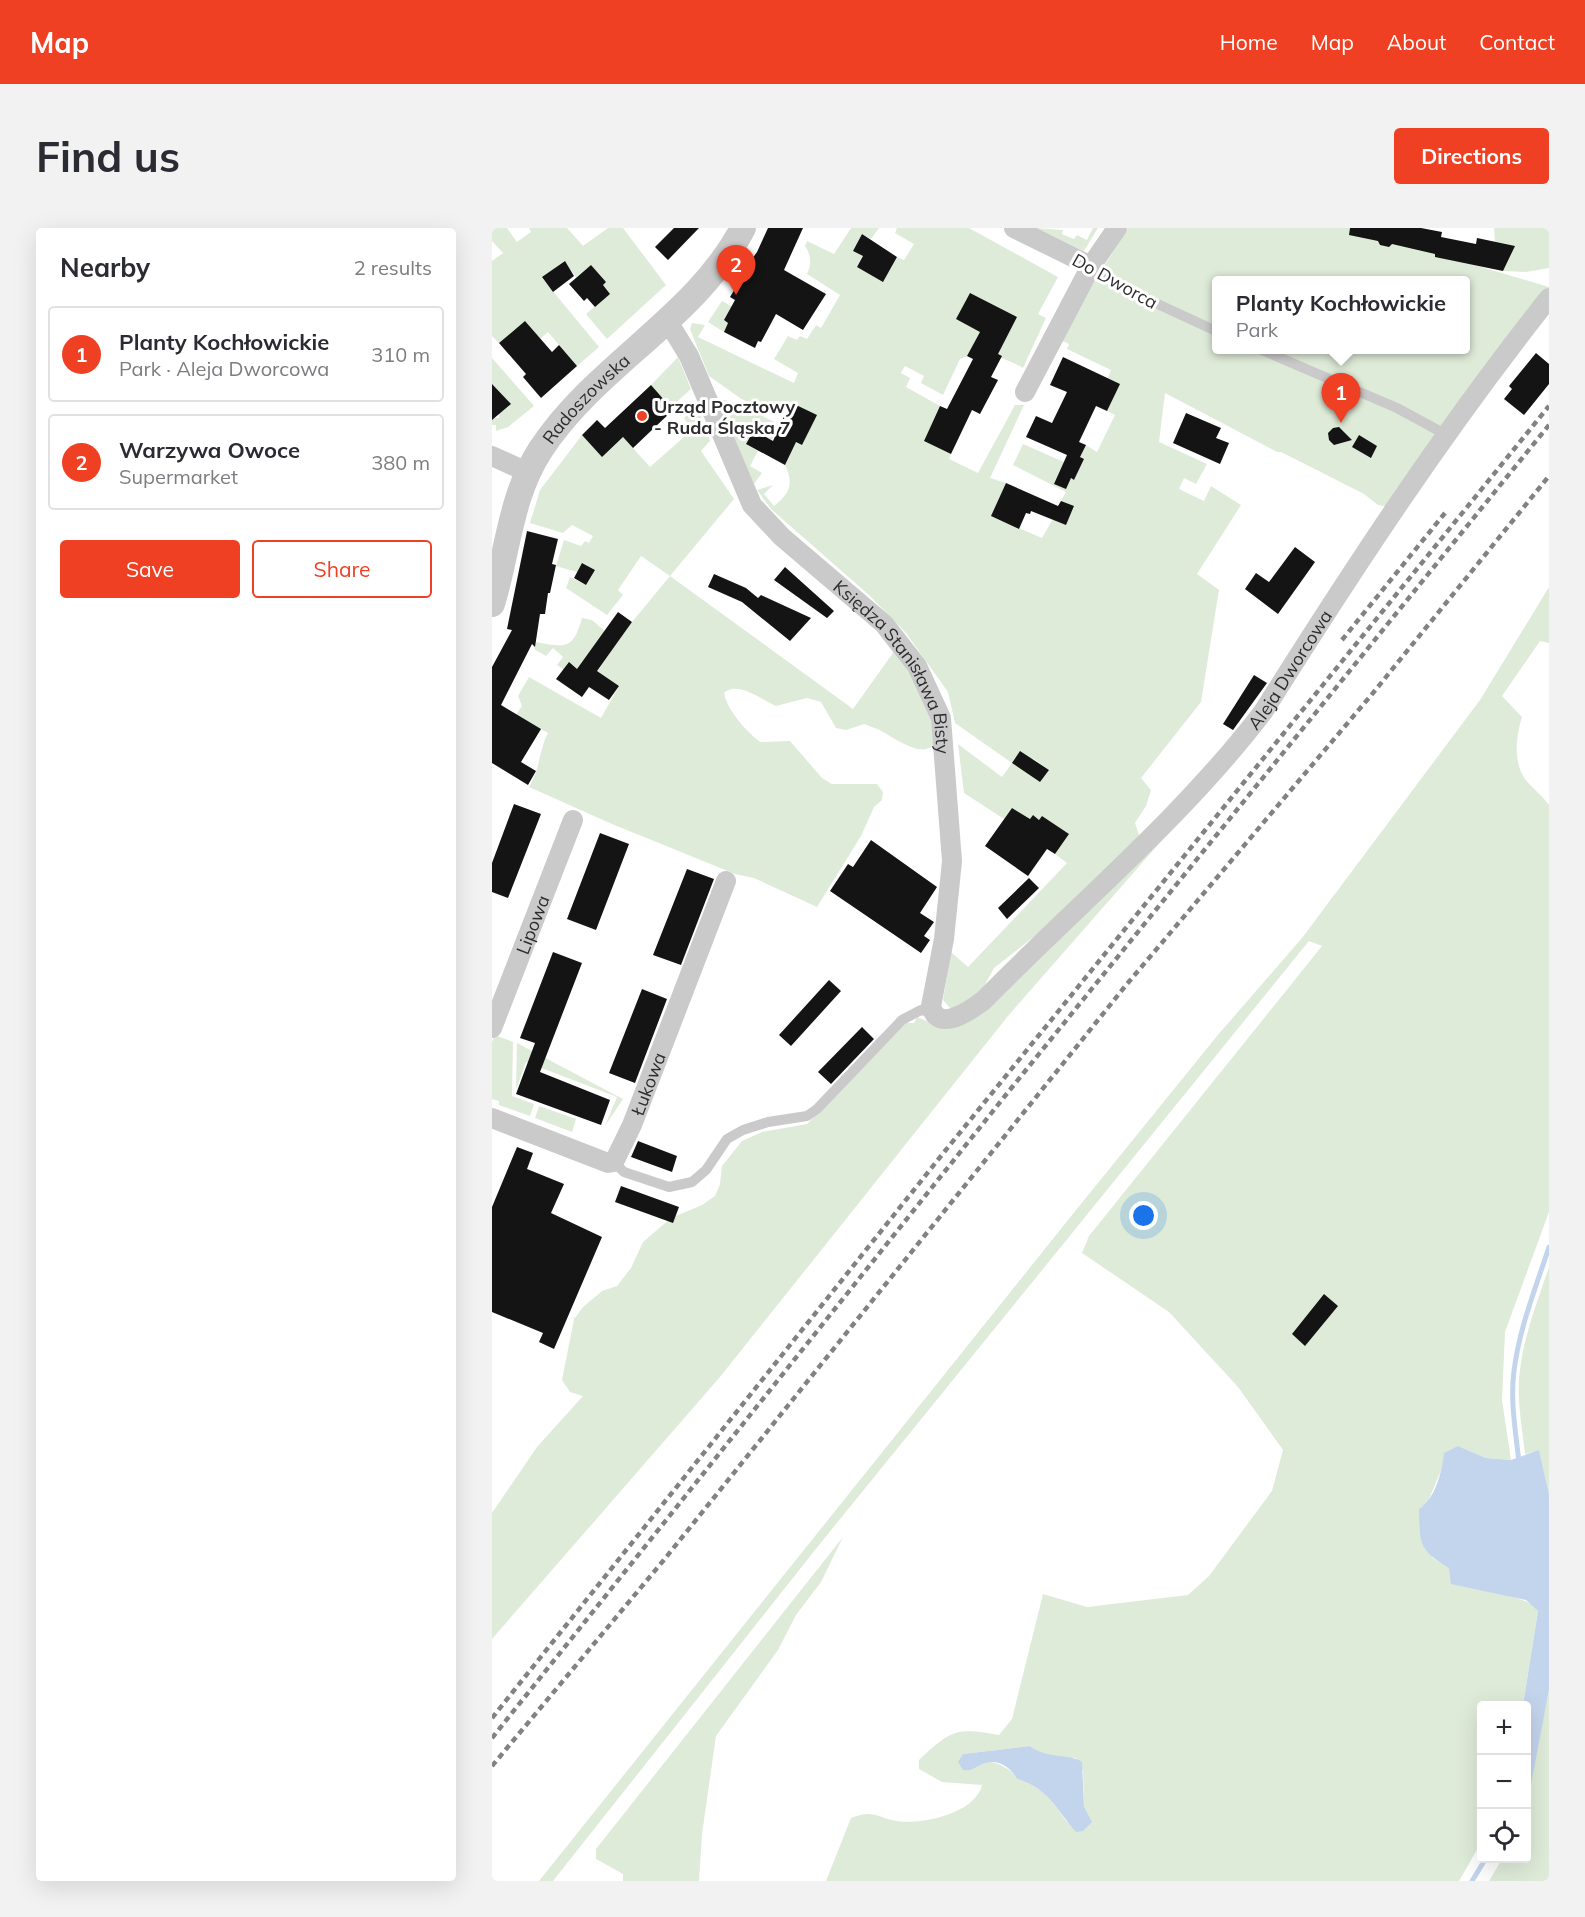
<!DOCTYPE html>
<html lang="en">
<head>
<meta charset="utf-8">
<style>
  body { margin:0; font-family:Mulish,sans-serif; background:#f2f2f3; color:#2b2b33 }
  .controls { position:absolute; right:18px; bottom:18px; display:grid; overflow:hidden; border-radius:6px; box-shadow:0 6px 24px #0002 }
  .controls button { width:54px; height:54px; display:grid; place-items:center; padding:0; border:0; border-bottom:2px solid #e1e1e2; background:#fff; color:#2b2b33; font:30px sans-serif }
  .you { position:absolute; left:652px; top:988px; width:21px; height:21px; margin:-15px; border:4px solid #fff; border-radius:50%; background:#1a73e8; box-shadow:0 0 0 9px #1a73e833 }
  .badge { display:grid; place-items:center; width:39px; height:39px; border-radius:50%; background:#ef4023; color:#fff; font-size:20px; font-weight:700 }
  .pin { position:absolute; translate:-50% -50px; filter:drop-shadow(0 2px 3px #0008) }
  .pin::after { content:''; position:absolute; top:32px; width:21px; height:18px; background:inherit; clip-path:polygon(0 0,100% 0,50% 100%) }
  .popup { position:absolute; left:720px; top:48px; width:258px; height:78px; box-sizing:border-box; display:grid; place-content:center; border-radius:6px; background:#fff; filter:drop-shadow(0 2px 4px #0005); font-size:20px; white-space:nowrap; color:#7c7c81 }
  .popup b { font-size:22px; color:#2b2b33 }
  .popup::after { content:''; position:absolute; left:50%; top:100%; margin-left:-12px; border:12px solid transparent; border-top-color:#fff }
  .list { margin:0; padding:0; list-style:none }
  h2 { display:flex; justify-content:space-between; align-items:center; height:78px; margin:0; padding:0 24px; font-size:26px }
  h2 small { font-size:20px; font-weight:400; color:#7c7c81 }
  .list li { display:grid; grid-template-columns:39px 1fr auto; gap:18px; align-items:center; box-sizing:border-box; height:96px; margin:0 12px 12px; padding:0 12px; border:2px solid #e1e1e2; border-radius:6px }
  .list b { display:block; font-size:22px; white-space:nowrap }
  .list p { margin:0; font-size:20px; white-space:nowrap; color:#7c7c81 }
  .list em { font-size:20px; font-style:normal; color:#7c7c81 }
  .actions { display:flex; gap:12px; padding:18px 24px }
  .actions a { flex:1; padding:14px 0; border:2px solid #ef4023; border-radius:6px; text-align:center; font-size:21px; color:#ef4023 }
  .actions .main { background:#ef4023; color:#fff }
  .icon { flex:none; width:33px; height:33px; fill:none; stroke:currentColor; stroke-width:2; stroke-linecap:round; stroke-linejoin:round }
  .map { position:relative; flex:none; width:1057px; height:1653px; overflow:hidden; border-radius:6px }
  header { display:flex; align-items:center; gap:36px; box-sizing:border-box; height:84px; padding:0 30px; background:#ef4023; color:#fff }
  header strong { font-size:28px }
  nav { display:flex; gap:33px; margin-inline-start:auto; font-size:21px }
  .intro { display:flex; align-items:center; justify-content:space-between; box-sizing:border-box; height:144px; padding:0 36px }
  h1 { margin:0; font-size:42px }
  .button { padding:15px 27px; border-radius:6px; background:#ef4023; color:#fff; font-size:21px; font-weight:700 }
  main { display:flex; gap:36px; padding:0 36px }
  aside { flex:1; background:#fff; border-radius:6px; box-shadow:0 6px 24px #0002 }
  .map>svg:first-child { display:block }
  .green { fill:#dfebd9; fill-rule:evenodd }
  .water { fill:#c3d4ed }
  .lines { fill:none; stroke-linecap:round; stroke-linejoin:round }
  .stream { stroke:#c3d4ed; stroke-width:5 }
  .building { fill:#141414 }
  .service { stroke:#cacaca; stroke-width:10 }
  .minor { stroke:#cacaca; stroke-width:20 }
  .tertiary { stroke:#cacaca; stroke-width:26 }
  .rail { stroke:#828282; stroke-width:4.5; stroke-dasharray:6 4.5; stroke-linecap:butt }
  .poi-dot { fill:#ef4023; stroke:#fff; stroke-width:2 }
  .labels { text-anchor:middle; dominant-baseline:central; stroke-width:6; stroke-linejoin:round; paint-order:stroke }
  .street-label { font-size:18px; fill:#2d2d2d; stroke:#fff }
  .poi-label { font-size:18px; font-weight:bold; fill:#2d2d2d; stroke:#fff; text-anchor:start }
</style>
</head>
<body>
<header>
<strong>Map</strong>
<nav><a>Home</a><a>Map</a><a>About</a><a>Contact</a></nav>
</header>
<div class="intro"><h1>Find us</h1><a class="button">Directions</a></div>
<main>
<aside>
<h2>Nearby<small>2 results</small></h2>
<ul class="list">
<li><span class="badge">1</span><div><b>Planty Kochłowickie</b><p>Park · Aleja Dworcowa</p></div><em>310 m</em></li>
<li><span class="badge">2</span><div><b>Warzywa Owoce</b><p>Supermarket</p></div><em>380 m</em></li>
</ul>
<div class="actions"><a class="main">Save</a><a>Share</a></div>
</aside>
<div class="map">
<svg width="1057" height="1653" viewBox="0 0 1057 1653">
  <rect width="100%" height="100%" fill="#fff"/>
  <path class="green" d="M0 0H15L25 14 39 4 37 0H75L91 18 116 0H131L174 57 115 111 94 86 118 66 111 57 114 54 99 37 84 49 72 33 50 50 107 119 85 138 56 104 48 111 33 93 7 115 0 108V33L11 25 0 13Z
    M359 0H387L379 11 370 6 361 23 371 28 365 39 397 44 405 29 412 32 422 16 403 5 405 0H477L566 49 546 86 554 90 531 140C512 129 489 121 468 131L451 167 429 155 432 148 413 138 409 145 418 150 414 159 448 178 432 213 459 226 457 231 486 245 523 177H532L498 250 514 255 499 288 550 310 561 291 574 296 582 279 569 273 574 264 521 237 531 216 572 234 567 245 582 252 592 231 588 229 594 217 605 224 623 187 615 183 627 156 616 150 619 142 575 121 577 116 566 111 636 0H876L875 5 1057 59V71L901 280 886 277 872 266 789 224H785L673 165 667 214 715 236 704 256 692 250 687 261 712 273 719 258 749 277 705 346 727 362 709 474 649 550 659 562 654 578 643 595 647 607 646 614 567 689 502 740 490 762 465 780H458L451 772 459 724 476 739 575 635 563 626 577 606 550 588 547 592 541 587 538 591 520 580 512 591 472 565 466 516 510 549 520 535 463 495 456 464 414 405 377 367 280 282 265 262 281 257 272 266 282 278C298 265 302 256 293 237L298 227 295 210 310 217 324 187 294 184 279 187 248 170 217 148 198 101 200 95 213 97 206 109 302 155 306 145 282 131 296 108 305 112 308 108 315 111 324 97 329 100 348 67 315 46C320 36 319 27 313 18L315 13 342 26ZM724 52H974V122H724ZM542 531 557 542 548 554 520 535Z
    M544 0 571 2 570 6 582 11 585 7 595 12 601 0H606L592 23Z
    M1002 0H1057V40L1034 44 1011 43 1022 18 1003 14Z
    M230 73 244 81 232 92 236 95 232 104 216 94Z
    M186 129 199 161 179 179 159 157Z
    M0 130 42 178 16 199 4 203V197H0V190H7V186L0 162Z
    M228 171 245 175 286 196 280 212 262 202 254 216 266 223 258 238 270 245 262 256 225 174Z
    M205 178 218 213 209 223 242 271 178 348 361 481 403 422 426 454 445 508C439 537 404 511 391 504 385 500 379 499 372 496L354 502 344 500 329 474 315 470 284 478C270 472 245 452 232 465 235 482 254 503 268 514L298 513 330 550 340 556H385L391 564 390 572 382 579 369 608 325 679 262 650 243 646 120 596 37 559C49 539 46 525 56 505L24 487 30 478 26 468 37 449 109 490 127 458 105 443 140 394 178 348 149 328 126 362 131 367 115 387 74 360 78 349 94 357 103 342 91 335 85 344 64 338 72 312 89 318 93 313 97 315 101 308 80 297 71 305 38 295 48 262 90 207 110 228 131 209 158 239 200 202 192 190Z
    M1057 359V415L1048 413 1010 468 1030 489C1024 508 1021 534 1033 551 1040 560 1050 567 1057 577V984L1013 1104 1010 1172 1019 1232 994 1230 966 1218 950 1240 935 1276 927 1281 941 1330C964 1345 989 1355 1013 1366 1026 1372 1037 1371 1046 1383L1031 1477 990 1478 989 1615 967 1653H334L359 1590C381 1581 384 1589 405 1593 430 1597 484 1585 490 1557L450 1554 427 1541V1532C459 1502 464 1499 507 1507L520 1491 551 1366 595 1379 696 1367 717 1348 780 1263 791 1222 746 1159 677 1084 590 1025 597 1008 830 718 817 713 323 1322 61 1653H47L580 987 725 808 810 710 988 472ZM538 1518C552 1529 566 1530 584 1530L591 1543 592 1579 575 1594C561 1573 549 1558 525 1551 515 1533 490 1533 471 1526Z
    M90 390 100 392 113 403 81 448 65 437 71 429 61 420 54 428 42 421 44 414C75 420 81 421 90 390Z
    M700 578 516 788 228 1149 0 1411V1285L45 1219 91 1168 78 1164 70 1152 82 1091 91 1079 110 1063 125 1058 139 1040 151 1014 179 990 210 977 223 968 228 956 230 938 250 913 270 904 315 896 414 795H422L425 789 449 799 583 694 661 621Z
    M3 807 21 814 20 868 42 876 38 888 7 877V873L0 871V814Z
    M25 815 131 871 113 898 125 869 34 834 24 862Z
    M47 878 84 891 80 904 43 890Z
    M1057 1039V1266L1047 1223 1033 1226C1030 1198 1024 1169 1028 1142 1032 1107 1046 1072 1057 1039Z
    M351 1309 329 1354 304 1387 286 1422 224 1508 210 1606 207 1653H131V1646L104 1631V1621Z
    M1057 1462V1653H997L1010 1631 1034 1630 1035 1571Z"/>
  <path class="water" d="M966 1218 994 1230 1019 1232 1047 1222 1057 1266V1462L1039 1556H1035L1034 1478 1031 1477 1046 1383 1034 1372 959 1356 957 1340C926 1321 928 1316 927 1281 943 1271 950 1244 952 1225Z
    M538 1518C557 1532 578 1525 590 1534L592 1579 600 1594 591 1603 584 1604C564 1581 556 1560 525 1551 519 1540 507 1531 493 1535 484 1538 482 1543 471 1542L466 1534 471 1526Z"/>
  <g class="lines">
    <path class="stream" d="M1027 1235C1024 1205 1018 1174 1022 1143 1027 1101 1044 1059 1057 1019
      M980 1653 994 1630"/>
  </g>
  <path class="building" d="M182 0H207L176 32 163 19Z
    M276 0H311L292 42 334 66 311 102 284 86 269 114 266 113 263 120 232 104 236 95 232 92 243 72 238 69 249 51 247 49 265 24Z
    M858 0H929L950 4 949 9 984 16 985 10 1023 18 1011 43 943 29V26L900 16 897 19 888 17 886 13 857 7Z
    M370 6 405 29 391 54 365 39 371 28 361 23Z
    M73 33 82 48 61 64 50 49Z
    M99 37 114 54 111 57 118 66 103 79 95 70 92 73 77 56Z
    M478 65 525 89 506 126 510 128 499 149 506 152 488 186 480 182 459 226 432 213 448 178 455 181 481 131 475 128 488 104 464 91Z
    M33 93 60 124 67 117 85 138 49 170 31 149 34 146 7 115Z
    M1044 125 1057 136V156L1032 187 1012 171 1020 161 1017 158Z
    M571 129 628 156 615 183 604 178 587 214 594 217 588 229 592 231 582 252 579 250 574 261 562 256 575 227 534 209 544 188 560 195 575 164 558 157Z
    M0 156 19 176 0 192Z
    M159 157 181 182 141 220 131 209 110 229 90 207 105 192 113 200Z
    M302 176 325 187 310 217 304 214 293 237 254 216 262 202 281 213 294 184 297 185Z
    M694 185 729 200 724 210 737 215 728 236 681 215Z
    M847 199 860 212 842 217 837 212 836 205 841 200Z
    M867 207 885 218 879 230 860 219Z
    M514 255 566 278 569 273 582 278 574 297 539 283 538 286 534 285 527 301 499 288Z
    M35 303 66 311 60 336 64 337 58 365H56L53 386H48L43 419 40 416 9 477 49 501 29 534 44 543 36 557 0 535V439L20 402 15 401Z
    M803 319 823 334 786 386 753 361 764 345 777 354Z
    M90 335 103 342 94 357 82 350Z
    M293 339 342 383 335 390 282 352Z
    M222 346 254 360 266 370 269 367 319 390 298 413 250 374 216 359Z
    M126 384 140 394 105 443 127 458 117 472 97 459 90 469 64 451 77 434 85 441Z
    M762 447 775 455 741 502 731 496Z
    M528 523 557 542 548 554 520 535Z
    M22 576 49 586 16 670 0 664V635Z
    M520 580 538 591 541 587 547 592 550 588 577 606 563 626 555 621 536 648 493 618Z
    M108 605 137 616 104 702 75 691Z
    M379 612 445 659 428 685 442 694 432 708 438 712 429 725 338 663 356 636 361 639Z
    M195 641 222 651 189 737 161 727Z
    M537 650 547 660 515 691 506 680Z
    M61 724 90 735 48 844 118 872 109 897 24 866 43 815 28 810Z
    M337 752 349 763 299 818 287 807Z
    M150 761 175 771 143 855 117 845Z
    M370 799 382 811 339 856 326 844Z
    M146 913 185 928 180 944 139 929Z
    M25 919 41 925 35 941 72 956 59 985 110 1009 62 1121 47 1114 51 1105 0 1084V979Z
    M129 958 187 979 181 995 123 974Z
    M832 1066 846 1078 813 1118 800 1106Z"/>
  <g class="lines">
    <path class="service" d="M599 38 631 60 724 103
      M770 122 905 180 953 206
      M122 934 132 944 177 959 200 954 214 942 235 911 251 902 276 894 315 888 325 881 410 792 429 782 440 784"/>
    <g class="minor">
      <path d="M522 0 599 38"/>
      <path id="s1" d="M175 92 197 128 260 277 290 309 392 396 425 438 449 490 460 633 452 711 439 778C446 806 479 782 492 772 586 676 689 591 771 484 861 341 952 202 1057 70"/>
      <path d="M533 164 599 38 625 0"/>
      <path d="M0 228 35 244"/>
      <path id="s2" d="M0 800 81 592"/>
      <path id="s3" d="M0 890 116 935 122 934 140 897 234 653"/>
    </g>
    <path class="tertiary" id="s4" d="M0 376C16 324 18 268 49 221 104 137 204 90 251 0"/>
    <path class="rail" d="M850 412 953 285
      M0 1490 453 923 1057 178
      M0 1510 521 858 1057 197
      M0 1538 171 1333 635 756 881 465 1057 248"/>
  </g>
  <circle class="poi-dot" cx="150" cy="188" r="6"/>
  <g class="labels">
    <g class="street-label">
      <text transform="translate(623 53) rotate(29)">Do Dworca</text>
      <text stroke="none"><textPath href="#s4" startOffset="231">Radoszowska</textPath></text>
      <text stroke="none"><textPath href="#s1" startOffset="1299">Aleja Dworcowa</textPath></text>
      <text stroke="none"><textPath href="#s1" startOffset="424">Księdza Stanisława Bisty</textPath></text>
      <text stroke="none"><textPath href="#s2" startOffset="111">Lipowa</textPath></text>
      <text stroke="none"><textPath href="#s3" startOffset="216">Łukowa</textPath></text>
    </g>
    <g class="poi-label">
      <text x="162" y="178">Urząd Pocztowy<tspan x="162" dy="21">- Ruda Śląska 7</tspan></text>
    </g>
  </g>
</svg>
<div class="controls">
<button>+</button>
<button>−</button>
<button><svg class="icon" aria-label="locate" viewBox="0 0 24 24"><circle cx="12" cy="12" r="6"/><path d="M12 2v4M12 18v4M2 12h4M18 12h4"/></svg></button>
</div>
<div class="you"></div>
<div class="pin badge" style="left:849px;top:195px">1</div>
<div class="popup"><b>Planty Kochłowickie</b>Park</div>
<div class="pin badge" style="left:244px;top:67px">2</div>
</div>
</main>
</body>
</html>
